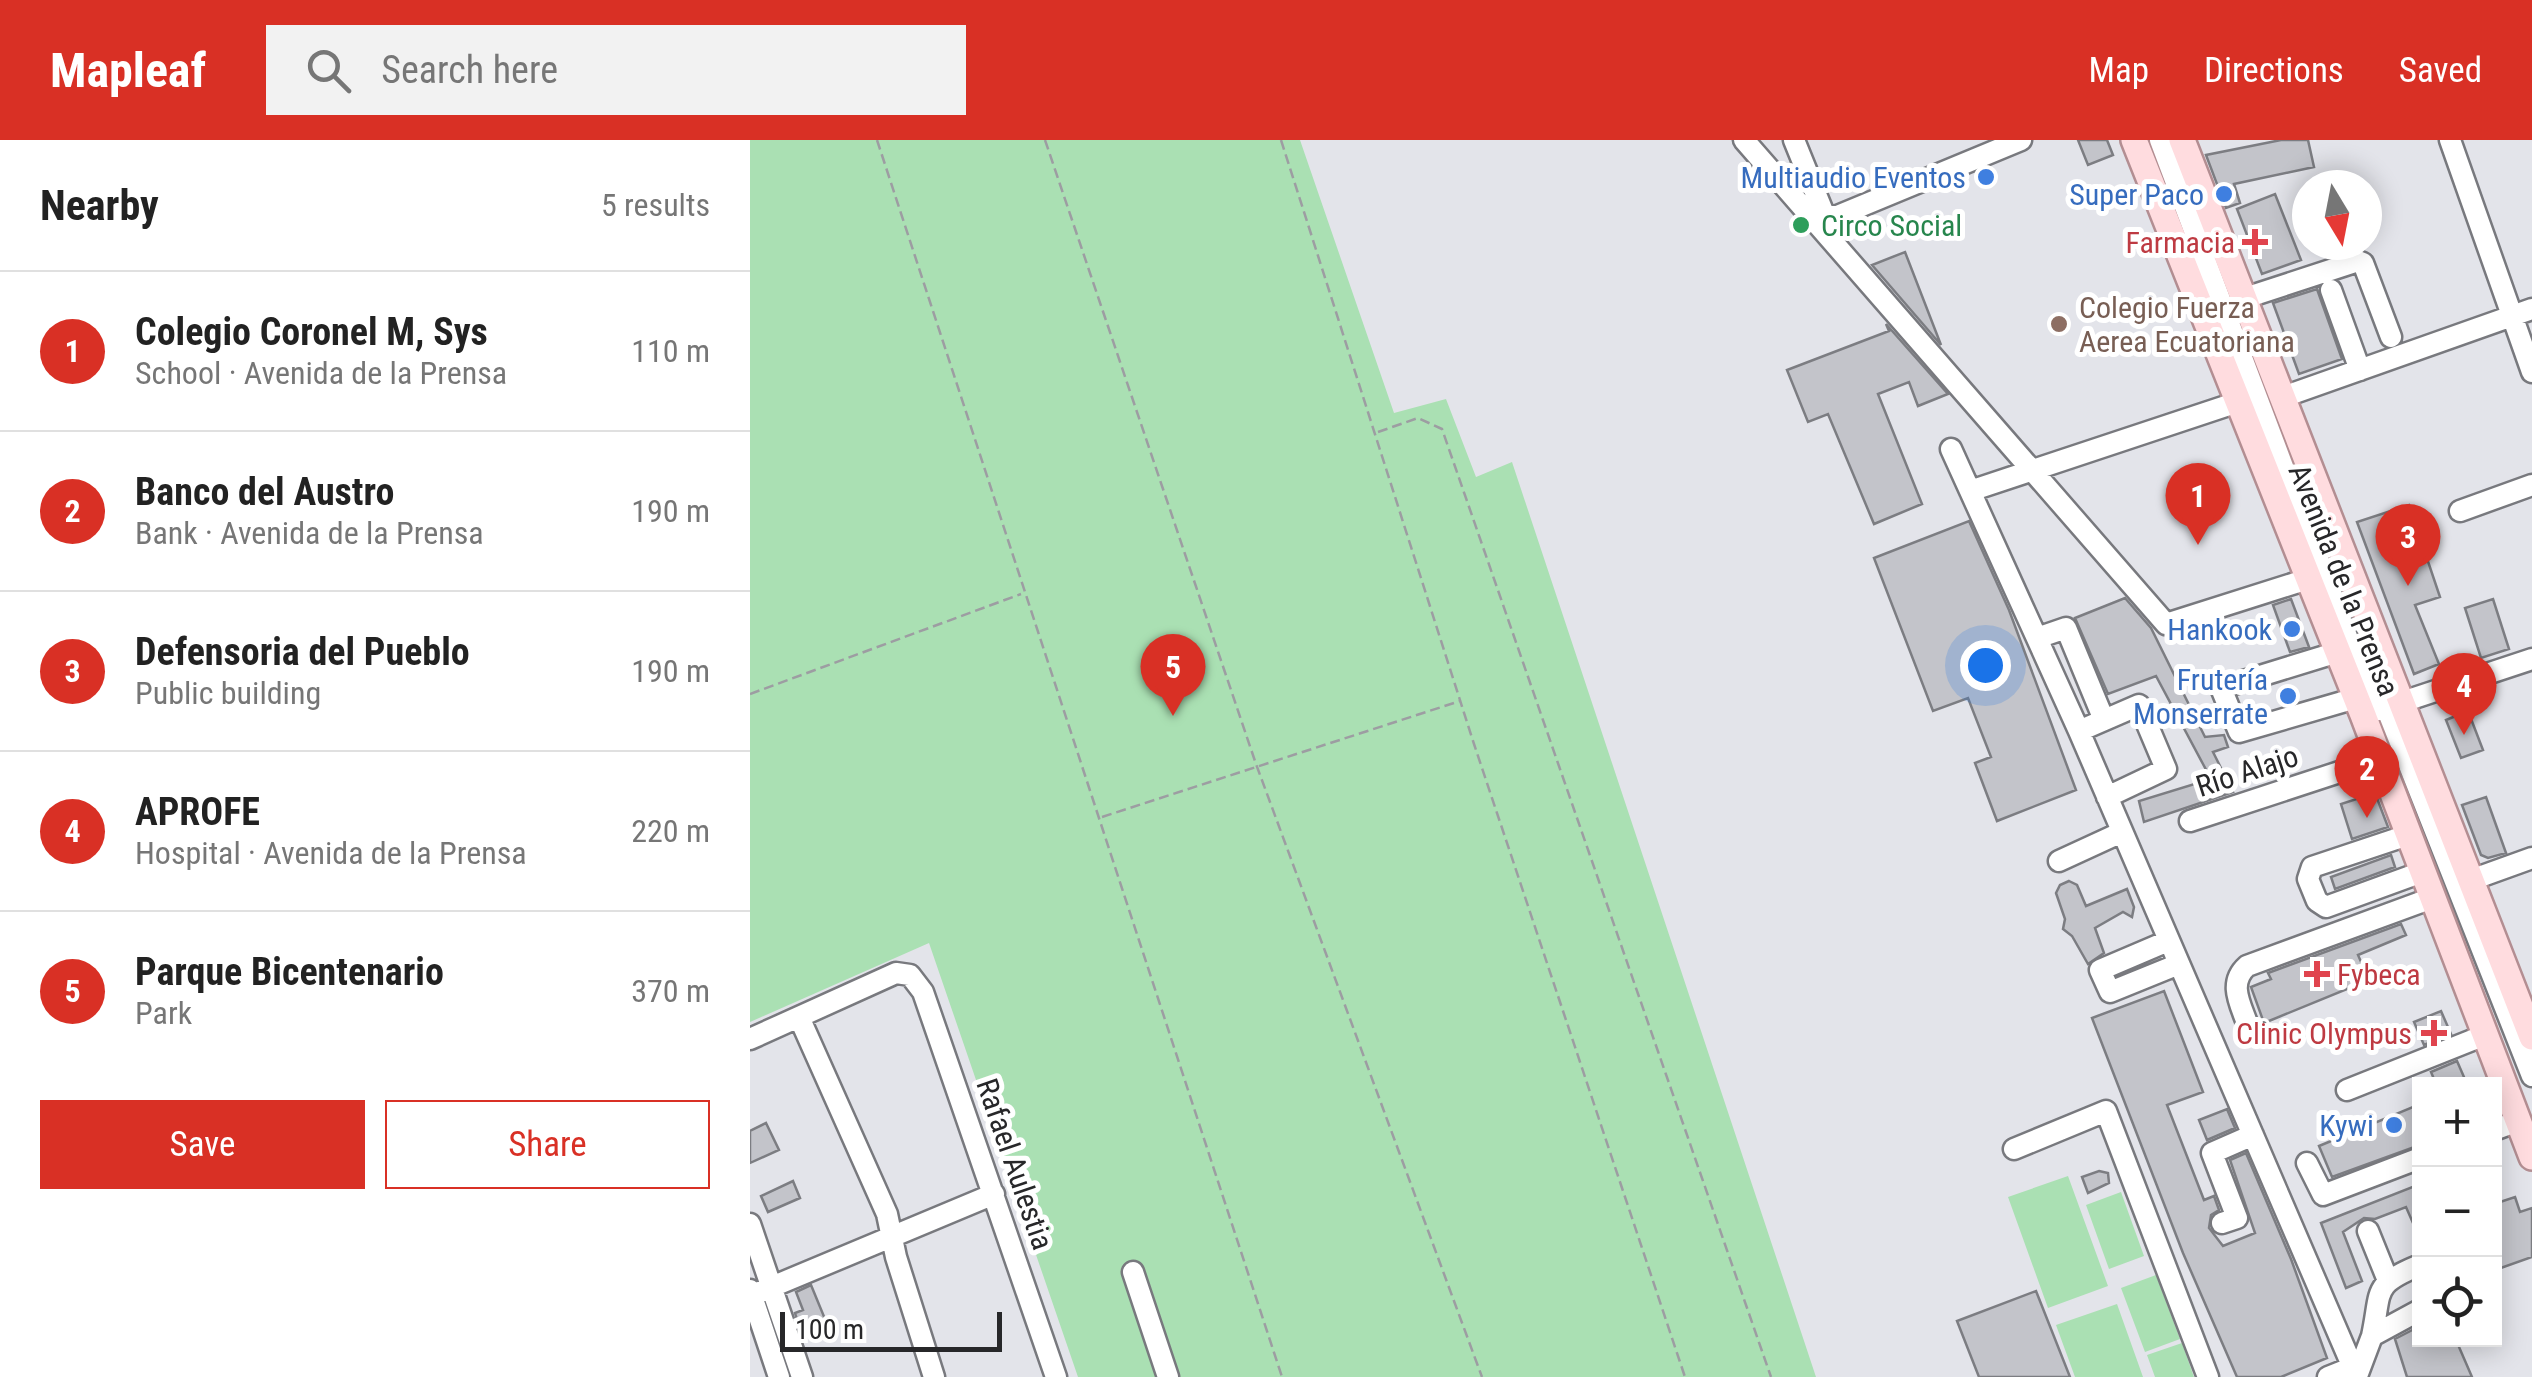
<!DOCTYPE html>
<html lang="en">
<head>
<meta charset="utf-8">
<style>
  body { margin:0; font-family:"Roboto Condensed",sans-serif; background:#f2f2f2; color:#222 }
  .controls { position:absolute; right:30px; bottom:30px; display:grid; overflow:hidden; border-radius:0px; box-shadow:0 5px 25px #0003 }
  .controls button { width:90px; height:90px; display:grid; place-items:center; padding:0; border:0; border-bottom:2px solid #e0e0e0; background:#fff; color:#222; font:50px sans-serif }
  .compass { position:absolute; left:1542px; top:30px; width:90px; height:90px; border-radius:50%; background:#fff; box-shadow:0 5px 25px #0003; rotate:170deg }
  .scale { position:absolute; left:30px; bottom:25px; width:222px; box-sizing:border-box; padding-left:10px; border:5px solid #272729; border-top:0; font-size:28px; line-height:35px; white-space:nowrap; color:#272729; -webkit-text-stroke:8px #fff; paint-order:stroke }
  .you { position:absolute; left:1235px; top:525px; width:35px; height:35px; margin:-25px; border:8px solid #fff; border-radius:50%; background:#1a73e8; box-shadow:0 0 0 15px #1a73e833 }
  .badge { display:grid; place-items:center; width:65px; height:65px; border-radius:50%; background:#d93025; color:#fff; font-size:32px; font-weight:700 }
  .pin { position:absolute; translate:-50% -82px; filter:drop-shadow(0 2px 5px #0008) }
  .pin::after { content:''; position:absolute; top:52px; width:35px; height:30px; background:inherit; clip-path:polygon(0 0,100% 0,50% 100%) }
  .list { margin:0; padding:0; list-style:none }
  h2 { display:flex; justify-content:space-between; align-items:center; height:130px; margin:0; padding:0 40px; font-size:42px }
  h2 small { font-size:32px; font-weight:400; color:#767676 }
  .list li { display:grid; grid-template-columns:65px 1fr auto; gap:30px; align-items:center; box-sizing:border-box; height:160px; padding:0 40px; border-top:2px solid #e0e0e0 }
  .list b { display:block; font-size:38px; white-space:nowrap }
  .list p { margin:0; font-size:32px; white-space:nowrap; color:#767676 }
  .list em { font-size:32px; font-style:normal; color:#767676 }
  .actions { display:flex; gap:20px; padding:30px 40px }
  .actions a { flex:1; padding:22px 0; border:2px solid #d93025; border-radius:0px; text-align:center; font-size:35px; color:#d93025 }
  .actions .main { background:#d93025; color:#fff }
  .icon { flex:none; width:55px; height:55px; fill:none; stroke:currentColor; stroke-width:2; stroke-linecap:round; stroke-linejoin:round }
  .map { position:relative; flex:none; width:1782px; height:1237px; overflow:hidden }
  header { display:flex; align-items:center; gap:60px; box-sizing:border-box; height:140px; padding:0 50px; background:#d93025; color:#fff }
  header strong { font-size:48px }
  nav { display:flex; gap:55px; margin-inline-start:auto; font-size:35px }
  .search { width:700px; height:90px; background:#f2f2f2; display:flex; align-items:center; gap:25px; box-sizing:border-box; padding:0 35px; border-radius:0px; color:#767676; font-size:38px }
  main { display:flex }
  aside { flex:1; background:#fff }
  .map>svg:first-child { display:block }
  .green { fill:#aae0b3 }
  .building { fill:#c3c4ca; stroke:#7c7d82; stroke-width:2.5 }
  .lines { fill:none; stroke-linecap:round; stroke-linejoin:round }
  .minor-casing { stroke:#78797e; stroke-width:25 }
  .major-casing { stroke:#b38e92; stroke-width:30 }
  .path { stroke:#9d9da2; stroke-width:2.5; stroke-dasharray:10 5; stroke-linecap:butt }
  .minor { stroke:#fff; stroke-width:20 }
  .major { stroke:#ffdcdf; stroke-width:25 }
  .shop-dot { fill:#3f7fe0; stroke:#fff; stroke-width:4 }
  .leisure-dot { fill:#2e9e5b; stroke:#fff; stroke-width:4 }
  .health-dot { fill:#e0444e; stroke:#fff; stroke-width:4 }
  .education-dot { fill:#8d6e63; stroke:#fff; stroke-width:4 }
  .labels { text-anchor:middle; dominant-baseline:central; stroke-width:10; stroke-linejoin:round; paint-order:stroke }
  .shop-label { font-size:30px; fill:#366cbe; stroke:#fff; text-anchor:end }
  .leisure-label { font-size:30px; fill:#27864d; stroke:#fff; text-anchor:start }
  .health-label { font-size:30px; fill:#be3a42; stroke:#fff; text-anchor:end }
  .education-label { font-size:30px; fill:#785e54; stroke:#fff; text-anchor:start }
  .street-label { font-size:30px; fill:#272729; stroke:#fff }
</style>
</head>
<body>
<header>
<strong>Mapleaf</strong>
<div class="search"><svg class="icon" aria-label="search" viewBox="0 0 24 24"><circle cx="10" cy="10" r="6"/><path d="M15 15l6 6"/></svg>Search here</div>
<nav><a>Map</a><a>Directions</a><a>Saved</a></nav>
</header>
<main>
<aside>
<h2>Nearby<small>5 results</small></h2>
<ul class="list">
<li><span class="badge">1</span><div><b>Colegio Coronel M, Sys</b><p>School · Avenida de la Prensa</p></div><em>110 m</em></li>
<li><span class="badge">2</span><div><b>Banco del Austro</b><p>Bank · Avenida de la Prensa</p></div><em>190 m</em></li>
<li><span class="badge">3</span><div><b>Defensoria del Pueblo</b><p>Public building</p></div><em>190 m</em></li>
<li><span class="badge">4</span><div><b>APROFE</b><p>Hospital · Avenida de la Prensa</p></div><em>220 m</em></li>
<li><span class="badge">5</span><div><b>Parque Bicentenario</b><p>Park</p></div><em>370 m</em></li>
</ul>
<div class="actions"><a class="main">Save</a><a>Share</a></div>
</aside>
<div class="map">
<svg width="1782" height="1237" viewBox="0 0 1782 1237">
  <rect width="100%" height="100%" fill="#e3e4ea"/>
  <path class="green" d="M0 0H550L644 273 696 259 726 337 762 322 1066 1237H328L179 803 0 882Z
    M1318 1036 1358 1146 1298 1168 1258 1057Z
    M1371 1052 1394 1116 1359 1129 1336 1065Z
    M1406 1135 1430 1199 1395 1212 1371 1148Z
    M1367 1164 1393 1237H1325L1306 1185Z
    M1432 1203 1444 1237H1405L1397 1215Z"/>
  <path class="building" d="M1328 0H1357L1363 15 1338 25Z
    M1531 0H1558L1564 27 1484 44 1490 63 1476 68 1456 15Z
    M1525 54 1551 120 1512 134 1487 69Z
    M1155 112 1191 205 1122 125Z
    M1567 149 1592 219 1549 234 1523 163Z
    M1136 184 1198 254 1168 266 1159 242 1128 254 1172 364 1124 384 1078 274 1058 282 1037 230 1139 191Z
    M1659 365 1690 457 1665 465 1689 524 1664 534 1607 382Z
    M1219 381 1259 470 1326 650 1247 681 1225 623 1241 617 1218 558 1183 571 1124 418Z
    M1375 458 1401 488 1455 597 1474 595 1478 607 1463 612 1483 652 1394 682 1389 661 1461 639 1406 536 1358 554 1325 478Z
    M1541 459 1559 507 1540 512 1523 465Z
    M1743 459 1759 509 1731 518 1715 468Z
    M1718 571 1733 610 1711 618 1696 580Z
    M1625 653 1638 687 1602 699 1591 664Z
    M1736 657 1756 713 1738 718 1731 715 1712 665Z
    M1641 715 1645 727 1585 749 1581 737Z
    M1319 741 1327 745 1336 766 1377 749 1384 767 1382 777 1373 772 1345 788 1354 813 1338 824 1322 796 1313 789 1315 779 1306 753 1310 745Z
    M1651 784 1656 795 1608 815 1619 840 1514 883 1501 847 1521 839 1518 833Z
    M1414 851 1453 952 1417 965 1454 1060 1464 1056 1469 1070 1461 1075 1459 1088 1473 1106 1505 1093 1480 1020 1496 1013 1541 1119 1577 1218 1531 1237H1487L1433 1113 1342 878Z
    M1691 871 1701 894 1674 905 1664 882Z
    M1707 921 1717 944H1686L1681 932Z
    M1670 964V1005L1582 1037 1569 1006Z
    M1477 969 1485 988 1457 1000 1449 980Z
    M16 983 29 1010 0 1023V991Z
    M1349 1031 1358 1033 1359 1043 1338 1053 1332 1037Z
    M43 1041 50 1058 18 1072 11 1056Z
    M1670 1044V1099L1656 1067 1625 1079 1614 1078 1593 1092 1612 1141 1596 1148 1571 1083Z
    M1765 1057 1770 1072 1782 1068V1117L1748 1129 1744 1064Z
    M61 1145 75 1179 50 1189 45 1173 53 1170 46 1152Z
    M1286 1151 1320 1237H1229L1207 1181Z
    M1670 1186V1200H1706L1722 1237H1657L1645 1199Z"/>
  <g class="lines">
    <g class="minor-casing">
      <path id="minor" d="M994 0 1416 484 1558 439
        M1044 0 1074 74 1085 77 1271 0
        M1410 0 1625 571
        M1700 0 1782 232
        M1581 150 1610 230
        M1495 158 1608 121 1613 123 1641 197
        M1533 257 1782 169
        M1201 309 1329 591 1607 1237
        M1220 351 1488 262
        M1710 371 1782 345
        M1287 498 1316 488 1354 580
        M1588 512 1471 548 1489 592 1606 558
        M1636 567 1782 936
        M1637 567 1782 519
        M1329 591 1389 565 1416 629 1357 657
        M1440 681 1629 619
        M1658 695 1562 727 1558 739 1567 761 1576 767 1672 732
        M1309 721 1372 692
        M1721 740 1782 718
        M1418 801 1350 830 1360 852 1429 824
        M49 877 137 1074 146 1117 184 1237
        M1497 883C1490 863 1478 843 1497 826L1682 758
        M0 899 146 833 160 835 173 852 306 1237
        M1597 950 1735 895
        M1744 990 1768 981
        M1264 1009 1356 971 1458 1237
        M1557 1023 1573 1055 1670 1018
        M1472 1083 1487 1078 1462 1013 1503 995
        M0 1084 52 1237
        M1618 1091 1637 1138
        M383 1132 418 1237
        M0 1150 29 1237
        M0 1156 244 1054
        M1622 1196C1632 1150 1621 1145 1670 1125
        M1607 1236 1622 1196 1670 1170
        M1578 1237 1603 1227"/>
    </g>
    <g class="major-casing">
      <path id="major" d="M1384 0 1613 575 1782 1017
        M1432 0 1782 897"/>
    </g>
    <path class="path" d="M127 0 532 1237
      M295 0 506 624 732 1237
      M531 0 724 604 935 1237
      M628 292 668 278 692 289 1021 1237
      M0 554 271 454
      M352 677 710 561"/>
    <use href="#minor" class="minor"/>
    <use href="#major" class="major"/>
  </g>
  <g class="shop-dot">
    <circle cx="1236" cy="37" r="10"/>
    <circle cx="1474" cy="54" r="10"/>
    <circle cx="1542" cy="489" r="10"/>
    <circle cx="1538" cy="556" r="10"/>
    <circle cx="1644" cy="985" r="10"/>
  </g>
  <circle class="leisure-dot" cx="1051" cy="85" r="10"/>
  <g class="health-dot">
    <path d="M1500 87h10v10h10v10h-10v10h-10v-10h-10v-10h10z"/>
    <path d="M1562 819h10v10h10v10h-10v10h-10v-10h-10v-10h10z"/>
    <path d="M1679 878h10v10h10v10h-10v10h-10v-10h-10v-10h10z"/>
  </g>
  <circle class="education-dot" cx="1309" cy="184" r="10"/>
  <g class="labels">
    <g class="shop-label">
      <text x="1216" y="37">Multiaudio Eventos</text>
      <text x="1454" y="54">Super Paco</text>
      <text x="1522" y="489">Hankook</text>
      <text x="1518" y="539">Frutería<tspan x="1518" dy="34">Monserrate</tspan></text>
      <text x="1624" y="985">Kywi</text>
    </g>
    <g class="leisure-label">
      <text x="1071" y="85">Circo Social</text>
    </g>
    <g class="health-label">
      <text x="1485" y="102">Farmacia</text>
      <text x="1587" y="834" text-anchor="start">Fybeca</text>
      <text x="1662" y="893">Clinic Olympus</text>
    </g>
    <g class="education-label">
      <text x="1329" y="167">Colegio Fuerza<tspan x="1329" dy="34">Aerea Ecuatoriana</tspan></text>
    </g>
    <g class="street-label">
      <text transform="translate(1594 440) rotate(68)">Avenida de la Prensa</text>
      <text transform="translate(1497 631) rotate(-18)">Río Alajo</text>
      <text transform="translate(265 1024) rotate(71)">Rafael Aulestia</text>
    </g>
  </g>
</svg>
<div class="controls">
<button>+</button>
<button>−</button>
<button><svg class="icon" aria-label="locate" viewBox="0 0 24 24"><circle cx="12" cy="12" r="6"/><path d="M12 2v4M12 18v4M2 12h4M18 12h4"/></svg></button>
</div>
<svg class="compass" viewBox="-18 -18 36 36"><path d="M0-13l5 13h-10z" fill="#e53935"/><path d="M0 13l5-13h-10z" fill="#767676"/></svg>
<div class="scale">100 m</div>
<div class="you"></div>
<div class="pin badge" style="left:1448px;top:405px">1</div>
<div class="pin badge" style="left:1617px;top:678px">2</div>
<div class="pin badge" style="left:1658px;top:446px">3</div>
<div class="pin badge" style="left:1714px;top:595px">4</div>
<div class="pin badge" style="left:423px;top:576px">5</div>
</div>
</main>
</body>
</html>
